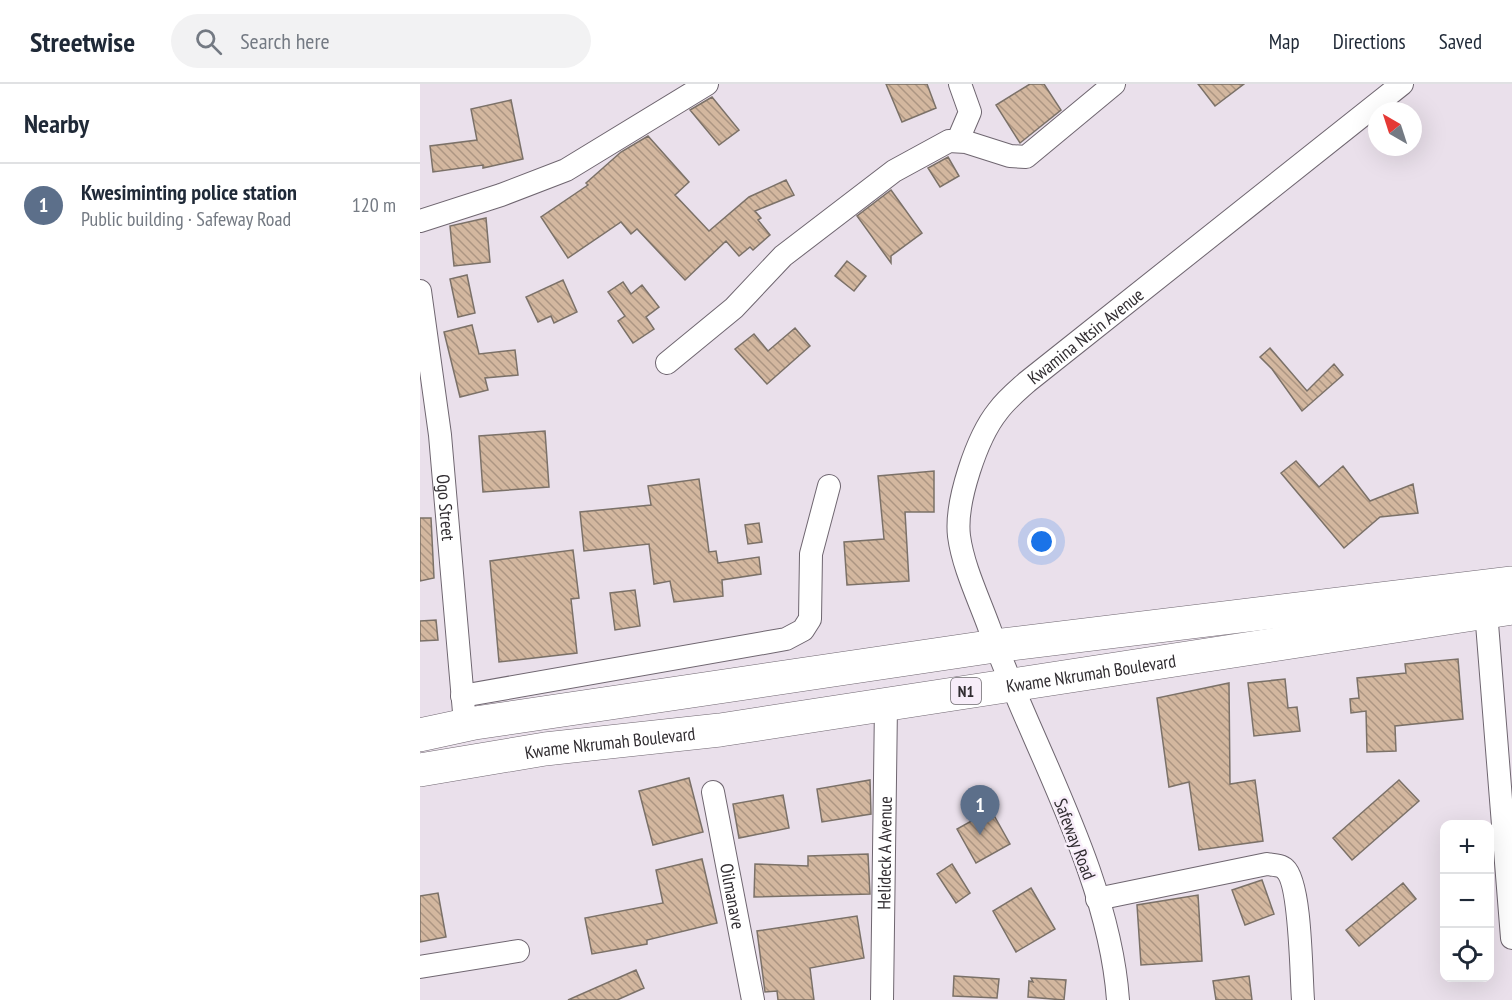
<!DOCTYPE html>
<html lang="en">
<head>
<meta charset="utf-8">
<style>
  body { margin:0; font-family:"PT Sans Narrow",sans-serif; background:#f2f2f3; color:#1f2937 }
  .controls { position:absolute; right:18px; bottom:18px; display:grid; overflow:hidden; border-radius:12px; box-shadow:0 6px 24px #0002 }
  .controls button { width:54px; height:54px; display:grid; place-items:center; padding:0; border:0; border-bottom:2px solid #e0e1e3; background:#fff; color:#1f2937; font:30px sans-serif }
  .compass { position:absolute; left:948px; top:18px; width:54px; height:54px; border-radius:50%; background:#fff; box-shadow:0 6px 24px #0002; rotate:321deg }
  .you { position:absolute; left:622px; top:458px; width:21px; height:21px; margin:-15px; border:4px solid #fff; border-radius:50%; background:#1a73e8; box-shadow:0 0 0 9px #1a73e833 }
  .badge { display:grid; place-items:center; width:39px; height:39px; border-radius:50%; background:#d93025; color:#fff; font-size:20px; font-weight:700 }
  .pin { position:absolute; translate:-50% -50px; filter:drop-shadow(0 2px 3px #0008) }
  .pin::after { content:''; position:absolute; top:32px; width:21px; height:18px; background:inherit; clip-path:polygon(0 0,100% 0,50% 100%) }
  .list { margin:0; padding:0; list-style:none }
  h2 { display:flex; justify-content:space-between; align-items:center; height:78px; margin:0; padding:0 24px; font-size:26px }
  h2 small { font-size:20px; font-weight:400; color:#747a83 }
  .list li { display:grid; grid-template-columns:39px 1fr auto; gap:18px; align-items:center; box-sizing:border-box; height:84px; padding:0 24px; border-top:2px solid #e0e1e3 }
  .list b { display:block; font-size:22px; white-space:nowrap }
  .list p { margin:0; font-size:20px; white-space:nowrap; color:#747a83 }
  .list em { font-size:20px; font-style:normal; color:#747a83 }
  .icon { flex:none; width:33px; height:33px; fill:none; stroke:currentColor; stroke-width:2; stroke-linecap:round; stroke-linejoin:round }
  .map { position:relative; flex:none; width:1092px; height:916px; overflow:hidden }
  header { display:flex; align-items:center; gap:36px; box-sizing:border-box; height:84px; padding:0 30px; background:#fff; border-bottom:2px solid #e0e1e3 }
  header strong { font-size:28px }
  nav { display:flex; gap:33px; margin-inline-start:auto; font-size:21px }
  .search { width:420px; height:54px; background:#f2f2f3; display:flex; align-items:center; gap:15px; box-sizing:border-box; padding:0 21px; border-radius:33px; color:#747a83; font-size:22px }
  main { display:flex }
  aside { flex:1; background:#fff }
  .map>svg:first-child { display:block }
  .building { fill:url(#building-back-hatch); stroke:#7b7168; stroke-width:1.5 }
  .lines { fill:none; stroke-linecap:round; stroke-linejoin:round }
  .minor-casing { stroke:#6f6670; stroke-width:24 }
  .highway-casing { stroke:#6f6670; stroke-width:34 }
  .minor { stroke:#fff; stroke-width:22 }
  .highway { stroke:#fff; stroke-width:33 }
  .labels { text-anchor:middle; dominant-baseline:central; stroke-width:5; stroke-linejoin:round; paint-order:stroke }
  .shield { fill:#f7edf9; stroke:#6c676d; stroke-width:1.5 }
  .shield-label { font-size:16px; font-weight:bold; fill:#312d31 }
  .street-label { font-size:18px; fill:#312d31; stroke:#f7edf9 }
</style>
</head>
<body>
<header>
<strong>Streetwise</strong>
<div class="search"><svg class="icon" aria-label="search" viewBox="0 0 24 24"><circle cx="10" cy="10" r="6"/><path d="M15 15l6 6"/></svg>Search here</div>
<nav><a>Map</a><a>Directions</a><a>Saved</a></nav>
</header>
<main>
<aside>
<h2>Nearby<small></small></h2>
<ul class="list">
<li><span class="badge" style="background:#5c6f8a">1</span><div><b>Kwesiminting police station</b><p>Public building · Safeway Road</p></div><em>120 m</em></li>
</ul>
</aside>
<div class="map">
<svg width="1092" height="916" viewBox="0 0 1092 916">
  <defs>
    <pattern id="building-back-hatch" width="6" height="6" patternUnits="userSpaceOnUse" patternTransform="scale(1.5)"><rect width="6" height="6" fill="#d3b79f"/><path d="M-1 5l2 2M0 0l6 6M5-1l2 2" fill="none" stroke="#ac9582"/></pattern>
  </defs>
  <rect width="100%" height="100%" fill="#eae0eb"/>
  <path class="building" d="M466 0H507L516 24 482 38Z
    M610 0H624L641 26 600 59 576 21Z
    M778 0H824L795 22Z
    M292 13 319 46 299 61 270 26Z
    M91 16 103 75 63 84V81L13 88 10 62 57 56 51 25Z
    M228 52 269 98 255 111 289 147 329 113 366 96 374 111 335 127 341 134 338 136 350 151 333 166 330 163 319 172 306 157 265 196 217 145 211 150 201 138 148 174 121 133 168 101 166 99 201 68Z
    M528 73 539 92 520 103 508 84Z
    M471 106 502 149 471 172V179L437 132Z
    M66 134 70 178 34 182 30 142Z
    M427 177 446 192 434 207 415 192Z
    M47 191 55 229 38 233 30 195Z
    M143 196 157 228 134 239 131 232 118 238 106 213Z
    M203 198 211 210 222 201 239 223 226 233 234 245 213 259 198 237 205 232 188 208Z
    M52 241 59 270 95 266 98 291 65 294 68 306 40 313 24 248Z
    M375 244 390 262 347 300 315 265 334 250 348 267Z
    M850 264 887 307 914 280 923 291 882 327 852 285 840 273Z
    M125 347 129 403 63 408 59 352Z
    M876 377 899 403 923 382 950 417 993 400 998 429 960 433 924 464 861 389Z
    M514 387V428H485L489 497 427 501 424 458 464 455 458 392Z
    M279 395 289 468 296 467 298 479 339 473 341 490 302 496 303 512 254 518 250 497 234 500 229 460 164 467 160 428 231 421 228 402Z
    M0 434H11L14 494 0 497Z
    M339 439 342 458 328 460 325 441Z
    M153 466 159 514 151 515 157 569 79 578 70 477Z
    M215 506 220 542 195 546 190 509Z
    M16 536 18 556 0 557V537Z
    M1038 575 1043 635 975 642 976 667 947 668 946 627 931 629 930 615 939 614 937 594 986 589 985 580Z
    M865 595 868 624 877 623 880 647 834 652 828 599Z
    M809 599 810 700 835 696 843 757 779 766 769 698 749 703 737 614Z
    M269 694 283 748 233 761 219 707Z
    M450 696 451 730 402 738 397 705Z
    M979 696 999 717 932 776 913 754Z
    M363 711 369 744 319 754 313 720Z
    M571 726 590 760 556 779 537 745Z
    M448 770 450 810 334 813 335 780 388 782V772Z
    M282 775 297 839 227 856V860L172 870 165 834 243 819 236 786Z
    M532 780 550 809 536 819 517 790Z
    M842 796 854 830 825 841 812 806Z
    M983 799 996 815 939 862 926 846Z
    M611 804 635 845 596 868 573 827Z
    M18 809 26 853 0 858V812Z
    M778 811 782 877 721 881 717 821Z
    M437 832 444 874 390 884 394 916H358L357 907 345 908 337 847Z
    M216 886 224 904 197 916H148Z
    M534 892 579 895 577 914 533 912Z
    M829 892 832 916H796L793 897Z
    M611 894 646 896 644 916 608 913 609 897 613 898Z"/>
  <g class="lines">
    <g class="minor-casing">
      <g id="minor">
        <path d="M538 56 550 28 540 0"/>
        <path d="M0 137 81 111 146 86 287 0"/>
        <path id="s1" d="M0 207 20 351 44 628"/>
        <path d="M247 279 314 224 363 172 474 87 529 57 546 58 590 72 606 73 694 0"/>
        <path d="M1066 527 1092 854"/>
        <path d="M42 612 366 555 383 546 390 535 391 470 409 402"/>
        <path id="s2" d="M293 708 333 916"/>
        <path d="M677 815 847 780C853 781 861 781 865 785 881 799 881 891 883 916"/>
        <path d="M0 883 98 867"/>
        <path id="s3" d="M462 916 466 621"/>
        <path id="s4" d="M698 916C689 789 611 661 569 543 558 513 543 482 539 452 535 418 557 353 578 327 586 316 597 307 607 298L982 0"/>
      </g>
    </g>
    <g class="highway-casing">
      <g id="highway">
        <path d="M0 651 55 639 575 562 1092 499"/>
        <path id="s5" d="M0 686 125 665 300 646 1092 524"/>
      </g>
    </g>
    <use href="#minor" class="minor"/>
    <use href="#highway" class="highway"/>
  </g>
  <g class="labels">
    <rect class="shield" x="531" y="594" width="30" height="26" rx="4.5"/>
    <g class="shield-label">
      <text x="546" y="607">N1</text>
    </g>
    <g class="street-label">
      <text stroke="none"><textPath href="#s4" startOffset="741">Kwamina Ntsin Avenue</textPath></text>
      <text stroke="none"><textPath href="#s1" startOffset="218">Ogo Street</textPath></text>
      <text stroke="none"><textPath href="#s5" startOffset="678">Kwame Nkrumah Boulevard</textPath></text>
      <text stroke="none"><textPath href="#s5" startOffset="192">Kwame Nkrumah Boulevard</textPath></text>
      <text transform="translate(655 755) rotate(69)">Safeway Road</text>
      <text stroke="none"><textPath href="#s3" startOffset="147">Helideck A Avenue</textPath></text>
      <text stroke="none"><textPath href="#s2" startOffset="106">Oilmanave</textPath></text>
    </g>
  </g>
</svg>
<div class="controls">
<button>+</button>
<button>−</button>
<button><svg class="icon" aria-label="locate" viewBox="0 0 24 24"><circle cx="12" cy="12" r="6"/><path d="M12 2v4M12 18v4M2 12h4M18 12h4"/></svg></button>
</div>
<svg class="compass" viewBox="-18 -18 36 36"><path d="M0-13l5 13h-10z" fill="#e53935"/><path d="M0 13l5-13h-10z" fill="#747a83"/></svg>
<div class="you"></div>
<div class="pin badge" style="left:560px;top:751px;background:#5c6f8a">1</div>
</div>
</main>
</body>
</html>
